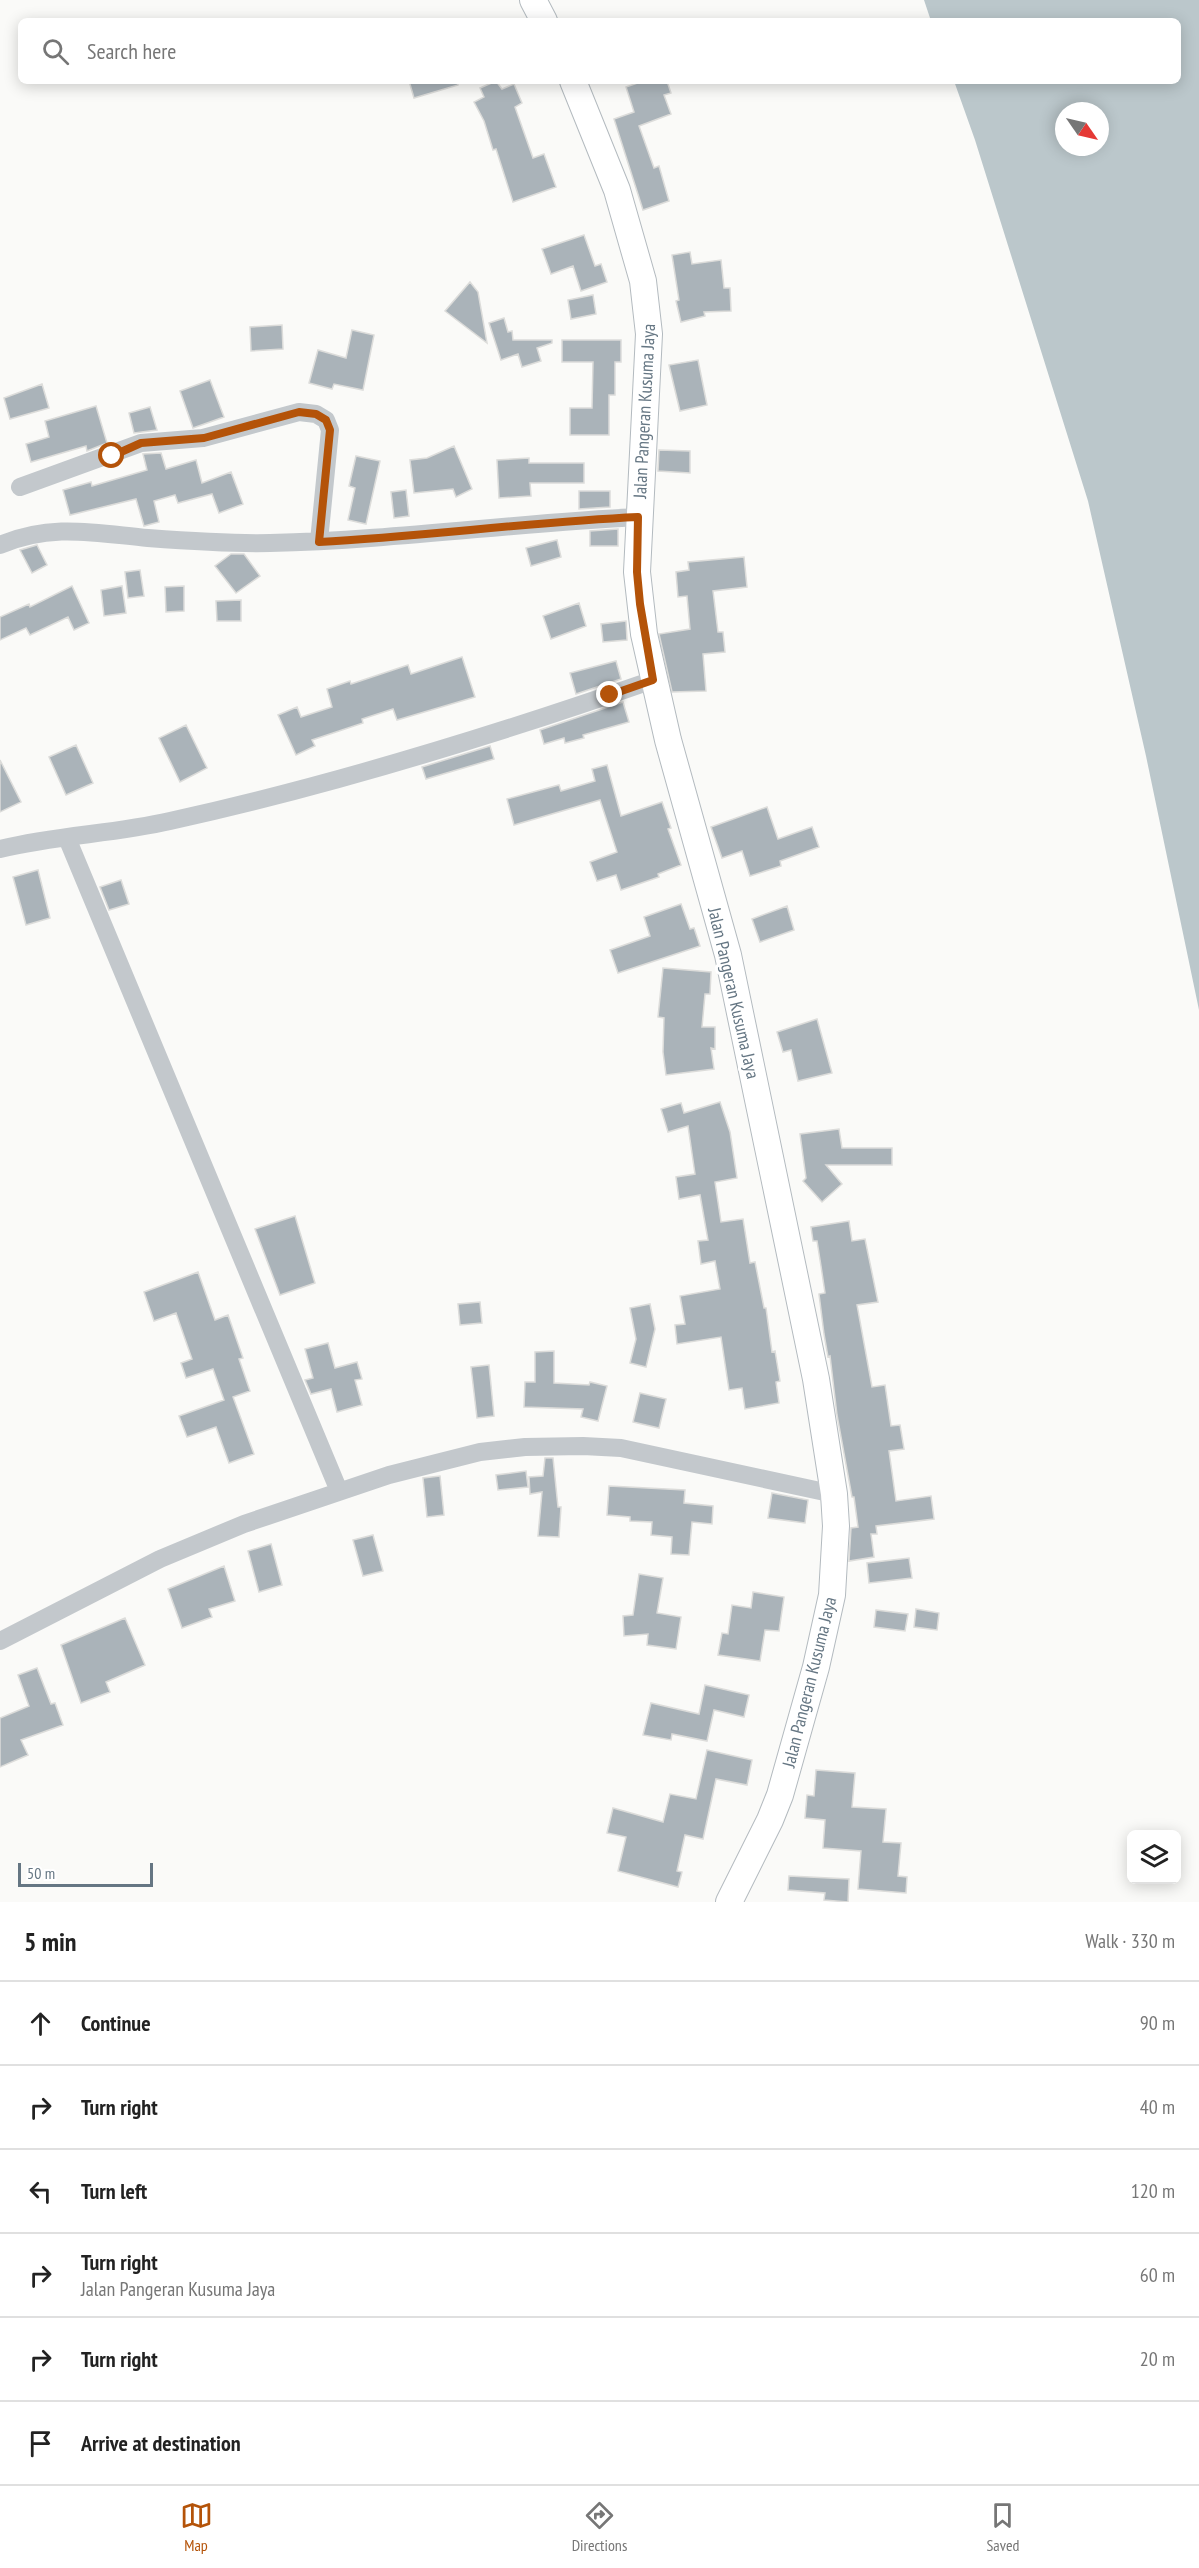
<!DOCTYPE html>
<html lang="en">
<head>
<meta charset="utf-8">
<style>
  body { margin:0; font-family:"PT Sans Narrow",sans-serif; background:#f2f2f2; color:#222 }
  .controls { position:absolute; right:18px; bottom:18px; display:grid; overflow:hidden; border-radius:9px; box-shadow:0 3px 15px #0003 }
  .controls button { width:54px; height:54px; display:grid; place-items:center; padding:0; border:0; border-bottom:2px solid #e0e0e0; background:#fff; color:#222; font:30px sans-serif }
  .compass { position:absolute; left:1055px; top:102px; width:54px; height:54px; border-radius:50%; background:#fff; box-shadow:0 3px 15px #0003; rotate:124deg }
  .scale { position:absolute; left:18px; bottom:15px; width:135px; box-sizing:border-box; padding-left:6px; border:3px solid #657683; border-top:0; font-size:16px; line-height:21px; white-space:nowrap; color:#657683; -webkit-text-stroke:4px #fff; paint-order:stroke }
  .stop { position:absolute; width:18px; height:18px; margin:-14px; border:4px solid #b45309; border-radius:50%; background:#fff }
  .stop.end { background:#b45309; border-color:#fff; box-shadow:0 2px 6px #0008 }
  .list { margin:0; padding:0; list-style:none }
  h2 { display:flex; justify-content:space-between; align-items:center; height:78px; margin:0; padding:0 24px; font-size:26px }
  h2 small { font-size:20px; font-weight:400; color:#767676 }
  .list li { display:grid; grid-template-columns:39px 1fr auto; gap:18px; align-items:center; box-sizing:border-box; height:84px; padding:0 24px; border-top:2px solid #e0e0e0 }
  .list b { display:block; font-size:22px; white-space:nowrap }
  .list p { margin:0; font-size:20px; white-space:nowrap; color:#767676 }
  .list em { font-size:20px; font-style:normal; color:#767676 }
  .icon { flex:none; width:33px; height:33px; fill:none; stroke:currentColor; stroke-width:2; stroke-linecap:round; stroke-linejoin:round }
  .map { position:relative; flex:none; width:1199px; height:1902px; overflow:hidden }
  .search { position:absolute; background:#fff; box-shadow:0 3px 15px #0003; left:18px; right:18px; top:18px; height:66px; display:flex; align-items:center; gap:15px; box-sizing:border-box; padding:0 21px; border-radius:9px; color:#767676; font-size:22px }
  .sheet { height:582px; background:#fff }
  nav { display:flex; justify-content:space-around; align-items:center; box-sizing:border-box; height:84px; border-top:2px solid #e0e0e0; background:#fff; font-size:16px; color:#767676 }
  nav a { display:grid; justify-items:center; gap:3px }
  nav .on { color:#b45309 }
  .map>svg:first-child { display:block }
  .water { fill:#bbc7cb; fill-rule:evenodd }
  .building { fill:#aab3b9; stroke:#dcdcda; stroke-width:1.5 }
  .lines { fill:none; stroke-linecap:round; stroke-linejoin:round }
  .secondary-casing { stroke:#b3babf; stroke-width:28 }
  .street { stroke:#c3c8cc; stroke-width:18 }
  .secondary { stroke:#fff; stroke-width:26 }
  .route { stroke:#b45309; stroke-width:8 }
  .labels { text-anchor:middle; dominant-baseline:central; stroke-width:6; stroke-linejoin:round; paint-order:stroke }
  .street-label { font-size:18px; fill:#657683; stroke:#fff }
</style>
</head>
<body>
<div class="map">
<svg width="1199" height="1902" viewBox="0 0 1199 1902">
  <rect width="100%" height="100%" fill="#fafaf8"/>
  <path class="water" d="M924 0H1199V1010L1146 756 1088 501 975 140 954 81H1178V21H931ZM1064 111H1100V147H1064Z"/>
  <path class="building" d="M409 81H457L458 85 414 98Z
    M496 81 502 89 514 84 522 103 515 107 533 158 544 154 556 187 513 202 496 149 493 150 484 121 474 102 484 97 480 88Z
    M643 81H667L671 93 664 95 671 114 639 126 654 168 659 166 669 201 643 210 614 119 634 112 626 87Z
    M584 235 595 266 601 264 607 282 581 291 573 266 551 274 542 249Z
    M690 252 692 264 721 260 724 288H730L731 311 704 312 705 316 681 322 676 301 679 300 672 255Z
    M470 282 478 292 487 343 445 311Z
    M593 295 596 314 571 319 568 300Z
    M504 318 508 332 512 331 513 340H552V343L537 348 541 361 522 367 518 354 501 360 489 323Z
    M282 325 283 349 251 351 250 327Z
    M352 330 374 335 363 390 334 384 332 389 309 383 318 350 346 358Z
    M562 340H621V362H615V395H609V435H570V408H592L593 362H562Z
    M698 360 707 405 680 411 669 365Z
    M210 380 224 417 193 428 180 391Z
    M42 384 49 408 10 419 4 398Z
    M96 406 107 443 87 451 86 446 31 462 26 444 49 437 45 421Z
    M150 407 157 430 134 433 129 413Z
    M454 446 472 489 456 497 453 489 414 493 410 460 427 458Z
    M659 450 690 451V473L658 471Z
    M161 453 166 469 196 460 202 483 231 472 243 504 219 513 212 494 178 503 175 495 154 501 159 522 144 526 136 499 70 515 63 490 91 482 92 486 147 470 143 454Z
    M356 456 380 461 366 524 348 520 355 488 349 486Z
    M529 458V463H584V483H530L531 496 499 498 497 460Z
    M406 490 409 516 394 518 391 492Z
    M579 491H610V507L579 509Z
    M618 529V546H590V531Z
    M557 540 561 557 531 566 526 548Z
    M37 545 47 565 32 573 20 550Z
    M231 554H244L260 576 236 593 215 566Z
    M744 557 747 587 713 591 718 632H723L725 652 703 654 706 691 672 692 659 634 690 629 687 596 678 597 676 572 689 570 688 562Z
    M140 570 144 596 128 598 125 572Z
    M72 586 89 623 74 630 68 617 30 635 26 628 0 640V617L29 604 30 607Z
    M122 586 126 613 104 616 101 590Z
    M184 586V611L166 612 165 587Z
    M241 600V621H217L216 601Z
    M579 603 586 626 551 639 543 616Z
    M626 621 627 640 603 642 601 624Z
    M462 657 475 697 397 720 393 709 362 719 363 723 312 740 315 746 296 755 278 715 297 707 301 717 332 707 327 689 350 681 351 684 408 665 411 674Z
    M616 661 621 679 576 694 570 673Z
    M623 702 629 722 583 735 584 738 565 743 564 738 544 744 540 730Z
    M186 725 207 768 180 782 159 738Z
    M76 745 93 783 66 795 49 757Z
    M490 746 494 759 426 779 422 767Z
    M0 760 21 802 0 812Z
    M607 765 621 816 662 802 671 828 668 829 681 865 658 874 659 877 621 890 616 875 597 881 590 862 617 852 600 800 514 825 507 799 559 785 561 791 595 781 592 769Z
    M767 807 778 839 812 827 819 847 780 861 781 866 750 876 742 851 722 858 711 827Z
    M38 870 50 918 26 925 13 877Z
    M121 880 129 904 109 910 100 887Z
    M681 904 690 929 694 928 700 946 618 973 610 950 650 936 644 917Z
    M787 906 794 930 760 942 752 919Z
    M663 968 711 972 710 994H705L702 1027H715V1049L711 1048 714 1069 666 1075 663 1052 664 1018 658 1017Z
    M817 1019 832 1073 798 1081 791 1050 783 1052 777 1032Z
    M720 1102 730 1132 737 1178 715 1182 721 1222 743 1219 750 1263 755 1262 764 1308H766L772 1352 775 1351 780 1381 776 1382 779 1403 745 1409 742 1388 729 1390 721 1337 677 1344 675 1325 685 1324 680 1296 720 1289 715 1261 701 1264 698 1241 708 1240 700 1195 679 1199 676 1177 695 1174 688 1126 668 1132 661 1109 681 1103 684 1113Z
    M839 1129 842 1148H892V1165H826L842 1184 822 1202 803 1181 806 1178 800 1134Z
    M295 1216 315 1283 280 1295 255 1229Z
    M849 1221 852 1241 865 1239 878 1302 857 1305 872 1387 885 1385 891 1426 900 1425 904 1449 889 1451 896 1501 931 1496 934 1519 876 1526 877 1534H871L874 1557 849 1561 851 1528 858 1527 854 1497H852L837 1415 830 1356 828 1357 824 1334 819 1294 825 1293 821 1266 817 1241H813L811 1227Z
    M198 1272 215 1320 228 1315 243 1358 239 1359 250 1391 233 1397 254 1454 229 1463 216 1427 187 1437 179 1416 224 1400 213 1369 186 1378 181 1363 192 1359 176 1313 154 1321 144 1292Z
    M480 1302 482 1323 460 1325 458 1304Z
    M650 1304 655 1329 646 1367 630 1363 636 1339 630 1308Z
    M328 1343 335 1368 357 1362 362 1379 355 1380 362 1405 337 1412 331 1389 311 1394 305 1380 313 1378 305 1349Z
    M554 1351V1383L589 1385 590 1382 607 1386 598 1421 581 1417 583 1409 524 1407 525 1382H535V1352Z
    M489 1365 494 1416 477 1418 471 1367Z
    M640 1393 666 1399 659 1428 633 1422Z
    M545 1458H553L558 1507H561L559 1537 538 1536 542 1492 530 1494 529 1477 543 1476Z
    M526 1471 528 1487 498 1490 496 1475Z
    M440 1476 444 1515 427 1517 423 1478Z
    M609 1486 685 1490 684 1503 713 1506 712 1524 692 1522 689 1555 671 1554 672 1537 651 1535 652 1522 630 1521V1517L607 1515Z
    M772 1493 808 1500 805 1523 768 1518Z
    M373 1535 383 1571 363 1576 353 1540Z
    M271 1544 282 1585 259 1592 248 1551Z
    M909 1558 912 1578 869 1583 867 1563Z
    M224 1566 235 1601 209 1609 212 1617 182 1628 168 1589Z
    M639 1574 663 1578 657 1613 681 1617 676 1649 647 1645 648 1634 624 1636 623 1616 633 1615Z
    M753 1592 784 1597 779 1631 765 1630 760 1661 718 1655 722 1633 728 1634 732 1605 751 1608Z
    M916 1609 939 1613 937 1630 914 1627Z
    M876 1610 908 1614 905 1631 874 1627Z
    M125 1618 145 1665 106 1682 110 1692 81 1703 61 1645Z
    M37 1668 51 1704 55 1703 63 1725 21 1740 28 1755 0 1767V1718L29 1706 18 1675Z
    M705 1685 749 1695 744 1717 714 1710 707 1741 672 1734 671 1740 643 1735 651 1703 699 1714Z
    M707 1750 752 1760 747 1785 716 1779 703 1839 685 1835 677 1871 682 1872 678 1887 618 1871 626 1837 607 1833 613 1808 663 1822 670 1794 696 1799Z
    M816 1770 855 1773 852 1807 886 1809 883 1842 901 1843 898 1876 907 1877 906 1893 858 1889 861 1851 823 1848 825 1820 805 1818 807 1795 814 1796Z
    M789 1876 849 1879 848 1902 824 1900 825 1893 788 1890Z"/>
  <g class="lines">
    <g class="secondary-casing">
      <path id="secondary" d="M533 0 544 21
        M573 81 617 190 643 281 649 334 637 572 644 634 668 740 728 955 816 1379 834 1494 836 1526 832 1595 816 1667 780 1795 770 1820 729 1902"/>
    </g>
    <path class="street" d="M20 487 141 443 203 438 299 412 316 414 326 420 330 430 319 541
      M0 545C51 523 94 533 148 538 188 541 229 544 270 543 394 540 515 523 638 517
      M67 838 339 1491
      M0 849C56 835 114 834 170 821 334 785 495 735 653 680
      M0 1641 160 1559 244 1524 389 1475 480 1452 525 1447 583 1446 621 1448 834 1494"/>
    <use href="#secondary" class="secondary"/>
  </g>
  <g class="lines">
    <path class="route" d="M112 456 141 443 204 438 299 412 316 414 326 420 330 430 319 542C426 536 532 522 638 517L637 572 640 604 653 680 610 695"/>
  </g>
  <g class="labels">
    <g class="street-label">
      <text transform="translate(644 411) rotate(-87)">Jalan Pangeran Kusuma Jaya</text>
      <text transform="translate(734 993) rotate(77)">Jalan Pangeran Kusuma Jaya</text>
      <text transform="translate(809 1682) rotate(-76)">Jalan Pangeran Kusuma Jaya</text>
    </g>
  </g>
</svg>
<div class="controls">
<button><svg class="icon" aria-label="layers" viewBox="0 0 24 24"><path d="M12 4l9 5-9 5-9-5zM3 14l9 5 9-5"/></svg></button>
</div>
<svg class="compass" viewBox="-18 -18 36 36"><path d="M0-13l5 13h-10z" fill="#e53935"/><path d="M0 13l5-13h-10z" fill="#767676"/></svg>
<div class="scale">50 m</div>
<div class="stop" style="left:112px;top:456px"></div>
<div class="stop end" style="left:610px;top:695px"></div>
<div class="search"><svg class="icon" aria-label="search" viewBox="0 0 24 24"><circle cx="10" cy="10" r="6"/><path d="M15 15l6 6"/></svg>Search here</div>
</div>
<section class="sheet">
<h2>5 min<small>Walk · 330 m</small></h2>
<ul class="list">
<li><svg class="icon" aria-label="ahead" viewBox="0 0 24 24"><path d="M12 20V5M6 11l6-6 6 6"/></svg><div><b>Continue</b></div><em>90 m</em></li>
<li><svg class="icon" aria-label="right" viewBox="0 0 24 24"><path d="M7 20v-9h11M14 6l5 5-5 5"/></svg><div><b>Turn right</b></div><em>40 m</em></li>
<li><svg class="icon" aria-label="left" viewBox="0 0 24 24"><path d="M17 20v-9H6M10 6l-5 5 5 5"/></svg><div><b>Turn left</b></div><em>120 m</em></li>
<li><svg class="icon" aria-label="right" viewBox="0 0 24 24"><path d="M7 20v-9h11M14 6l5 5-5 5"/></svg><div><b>Turn right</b><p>Jalan Pangeran Kusuma Jaya</p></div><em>60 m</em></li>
<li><svg class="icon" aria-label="right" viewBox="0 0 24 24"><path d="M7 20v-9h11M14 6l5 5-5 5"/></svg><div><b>Turn right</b></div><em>20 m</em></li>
<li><svg class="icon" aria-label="arrive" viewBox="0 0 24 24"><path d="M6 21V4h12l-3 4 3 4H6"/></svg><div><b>Arrive at destination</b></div></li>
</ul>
</section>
<nav>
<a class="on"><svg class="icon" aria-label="map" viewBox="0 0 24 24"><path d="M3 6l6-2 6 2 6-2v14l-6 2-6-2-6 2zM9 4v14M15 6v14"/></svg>Map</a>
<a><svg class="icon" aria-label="directions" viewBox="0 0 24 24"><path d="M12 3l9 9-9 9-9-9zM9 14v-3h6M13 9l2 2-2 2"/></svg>Directions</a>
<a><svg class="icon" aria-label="saved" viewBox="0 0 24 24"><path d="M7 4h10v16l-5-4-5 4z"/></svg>Saved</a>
</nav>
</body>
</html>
